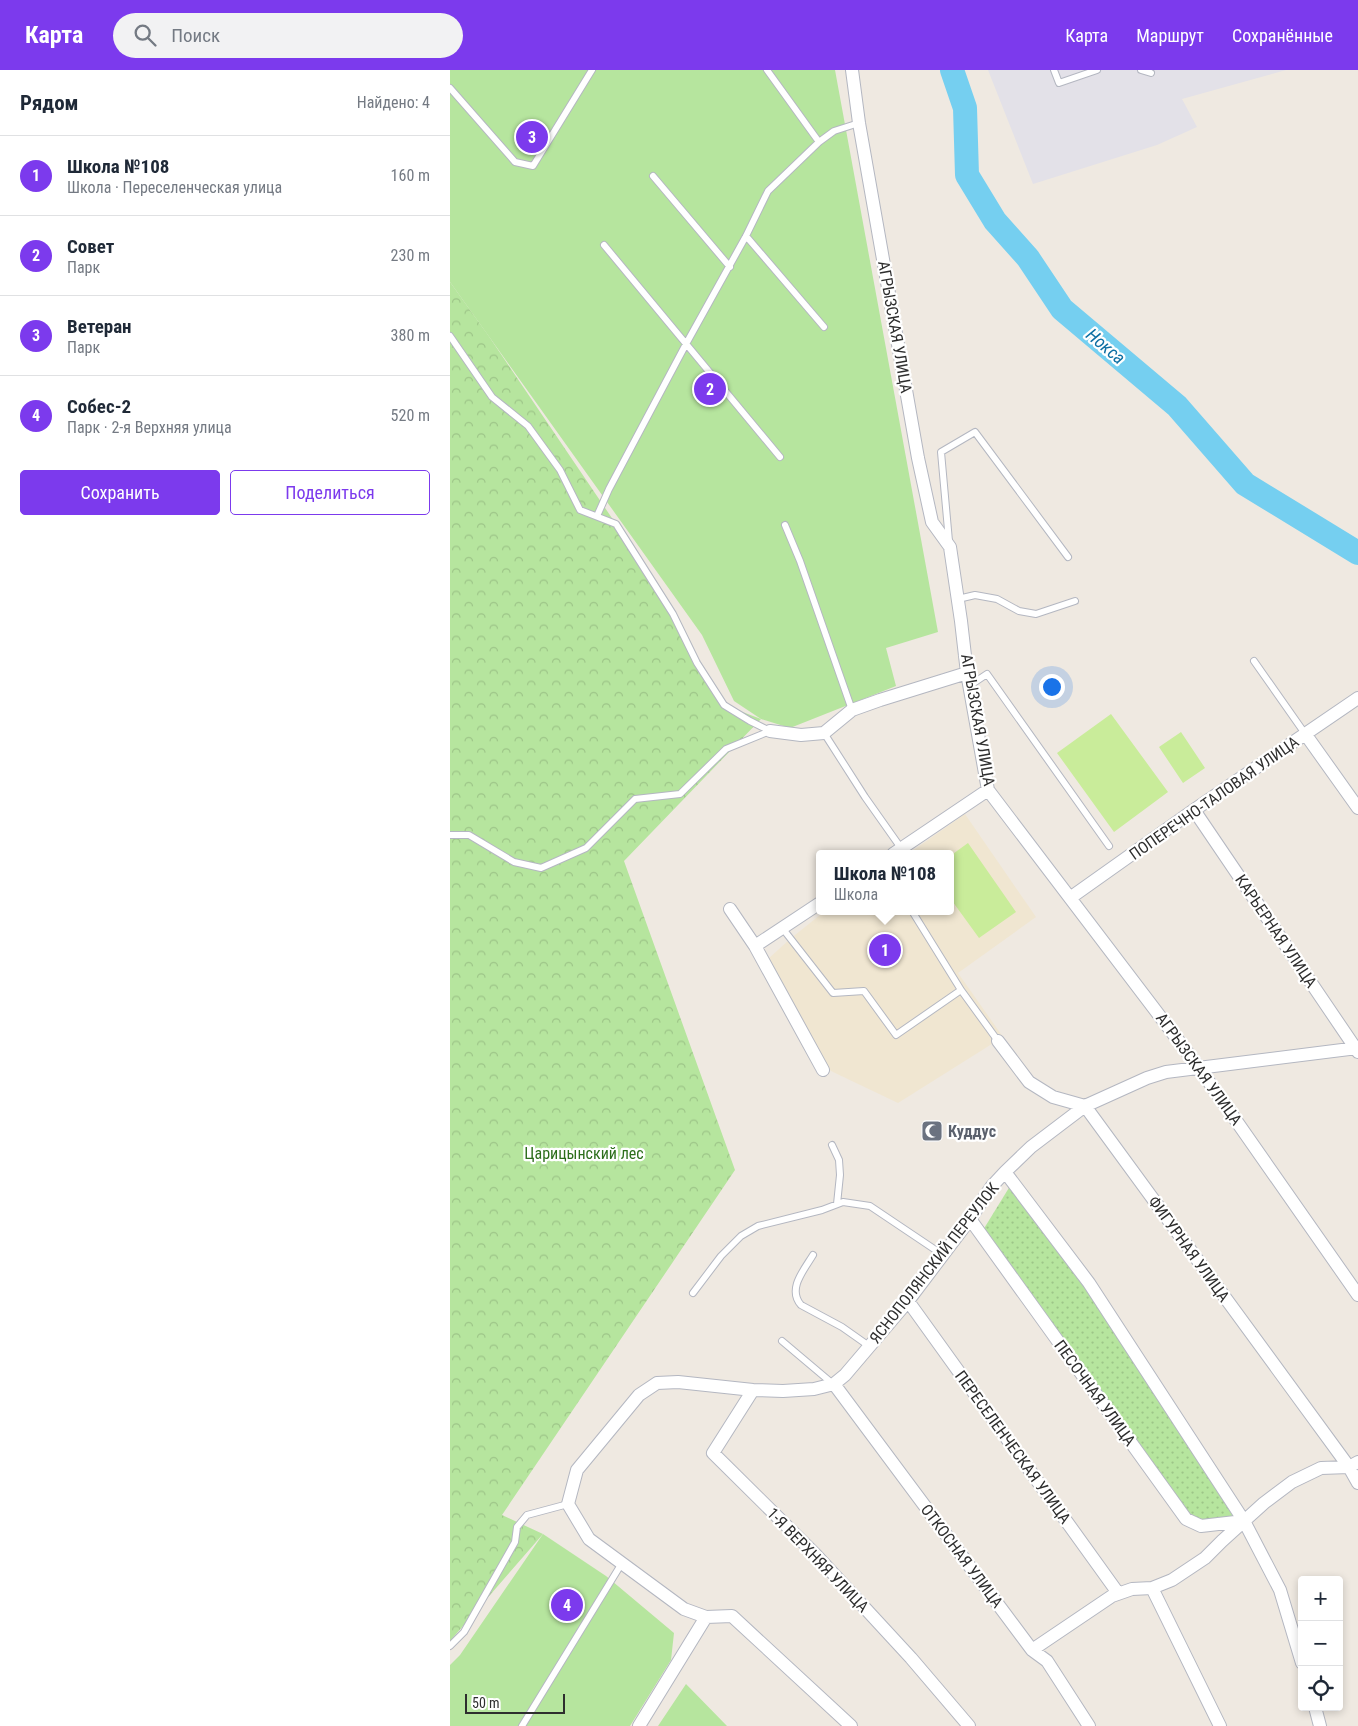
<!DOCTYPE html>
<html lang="ru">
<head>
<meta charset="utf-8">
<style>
  body { margin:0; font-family:"Roboto Condensed",sans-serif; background:#f2f2f3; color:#1f2937 }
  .controls { position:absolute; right:15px; bottom:15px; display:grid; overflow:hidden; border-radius:5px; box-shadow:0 2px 8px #0003 }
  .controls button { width:45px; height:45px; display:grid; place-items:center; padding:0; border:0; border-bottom:1px solid #e0e1e3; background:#fff; color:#1f2937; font:25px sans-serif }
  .scale { position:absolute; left:15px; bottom:12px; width:100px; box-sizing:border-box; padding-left:5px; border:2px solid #2e2e2e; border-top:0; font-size:14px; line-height:18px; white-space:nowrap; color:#2e2e2e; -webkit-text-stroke:4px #fff; paint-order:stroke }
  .you { position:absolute; left:601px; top:616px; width:18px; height:18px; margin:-12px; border:4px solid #fff; border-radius:50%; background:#1a73e8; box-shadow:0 0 0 8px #1a73e833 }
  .badge { display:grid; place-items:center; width:32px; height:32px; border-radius:50%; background:#7c3aed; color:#fff; font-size:16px; font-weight:700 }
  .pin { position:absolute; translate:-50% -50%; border:2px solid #fff; box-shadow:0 1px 5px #0006 }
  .popup { position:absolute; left:366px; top:780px; width:138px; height:65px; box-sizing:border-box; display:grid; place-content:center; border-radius:5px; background:#fff; filter:drop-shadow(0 1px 4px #0005); font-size:16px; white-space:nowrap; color:#747a83 }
  .popup b { font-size:19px; color:#1f2937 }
  .popup::after { content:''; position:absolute; left:50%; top:100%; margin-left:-10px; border:10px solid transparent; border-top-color:#fff }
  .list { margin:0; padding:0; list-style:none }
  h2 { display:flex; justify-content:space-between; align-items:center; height:65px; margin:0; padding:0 20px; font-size:21px }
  h2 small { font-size:16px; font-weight:400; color:#747a83 }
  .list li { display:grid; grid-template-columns:32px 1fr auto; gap:15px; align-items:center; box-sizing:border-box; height:80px; padding:0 20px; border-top:1px solid #e0e1e3 }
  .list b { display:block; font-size:19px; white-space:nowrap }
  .list p { margin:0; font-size:16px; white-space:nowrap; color:#747a83 }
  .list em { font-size:16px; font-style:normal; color:#747a83 }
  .actions { display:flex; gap:10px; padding:15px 20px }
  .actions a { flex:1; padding:11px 0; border:1px solid #7c3aed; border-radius:5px; text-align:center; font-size:18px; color:#7c3aed }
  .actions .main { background:#7c3aed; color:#fff }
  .icon { flex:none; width:28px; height:28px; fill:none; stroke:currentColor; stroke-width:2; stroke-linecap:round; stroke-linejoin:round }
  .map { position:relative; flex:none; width:908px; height:1656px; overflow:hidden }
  header { display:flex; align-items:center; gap:30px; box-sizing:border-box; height:70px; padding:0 25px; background:#7c3aed; color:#fff }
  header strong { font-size:24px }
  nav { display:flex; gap:28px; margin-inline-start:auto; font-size:18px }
  .search { width:350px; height:45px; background:#f2f2f3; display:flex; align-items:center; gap:12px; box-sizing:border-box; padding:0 18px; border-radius:28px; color:#747a83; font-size:19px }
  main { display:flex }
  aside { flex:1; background:#fff }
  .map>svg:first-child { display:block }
  .industrial { fill:#e3e1e8 }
  .education { fill:#f0e6d1 }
  .forest { fill:url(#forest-crowns) }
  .park { fill:url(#park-dots) }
  .garden { fill:#b6e59e }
  .pitch { fill:#c9ec9a }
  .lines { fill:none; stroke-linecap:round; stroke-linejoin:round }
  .river { stroke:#75cff0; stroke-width:24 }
  .service-casing { stroke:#b4b7c1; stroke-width:8 }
  .minor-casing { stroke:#b4b7c1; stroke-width:14 }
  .service { stroke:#fff; stroke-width:6 }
  .minor { stroke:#fff; stroke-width:12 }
  .labels { text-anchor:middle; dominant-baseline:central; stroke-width:4.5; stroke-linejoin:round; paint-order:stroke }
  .street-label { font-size:16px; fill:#2e2e2e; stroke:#fff }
  .worship-label { font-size:16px; font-weight:bold; fill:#5b616d; stroke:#fff; text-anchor:start }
  .park-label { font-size:16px; fill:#2c6e1b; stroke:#fff }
  .water-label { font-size:18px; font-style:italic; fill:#0d6fa3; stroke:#fff }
</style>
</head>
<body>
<header>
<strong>Карта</strong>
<div class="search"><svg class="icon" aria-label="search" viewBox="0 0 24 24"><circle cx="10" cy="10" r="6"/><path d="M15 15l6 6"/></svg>Поиск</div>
<nav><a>Карта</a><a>Маршрут</a><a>Сохранённые</a></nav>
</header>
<main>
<aside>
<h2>Рядом<small>Найдено: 4</small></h2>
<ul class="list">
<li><span class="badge">1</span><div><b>Школа №108</b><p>Школа · Переселенческая улица</p></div><em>160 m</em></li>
<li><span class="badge">2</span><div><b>Совет</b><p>Парк</p></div><em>230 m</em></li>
<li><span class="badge">3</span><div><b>Ветеран</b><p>Парк</p></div><em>380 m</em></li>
<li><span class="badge">4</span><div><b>Собес-2</b><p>Парк · 2-я Верхняя улица</p></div><em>520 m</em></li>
</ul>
<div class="actions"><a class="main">Сохранить</a><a>Поделиться</a></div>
</aside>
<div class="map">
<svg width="908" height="1656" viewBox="0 0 908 1656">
  <defs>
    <pattern id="forest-crowns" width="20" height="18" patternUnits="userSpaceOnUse" patternTransform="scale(1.25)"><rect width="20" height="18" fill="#b6e59e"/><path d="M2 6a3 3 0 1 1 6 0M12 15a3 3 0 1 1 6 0" fill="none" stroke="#9dc588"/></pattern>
    <pattern id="park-dots" width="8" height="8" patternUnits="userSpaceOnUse" patternTransform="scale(1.25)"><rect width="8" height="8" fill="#b6e59e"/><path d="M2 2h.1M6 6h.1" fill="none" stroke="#9dc588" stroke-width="1.8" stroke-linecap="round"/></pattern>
  </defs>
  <rect width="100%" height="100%" fill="#efe9e1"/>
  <path class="industrial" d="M538 0H836L732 29 747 57 707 75 583 114Z"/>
  <path class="education" d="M515 744 586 847 508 903 553 967 448 1033 383 1002 378 999 317 890 340 869 375 841H500V784H458Z"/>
  <path class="forest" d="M0 212 38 265 170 460 223 544 247 593 274 635 311 649 174 791 285 1100 52 1445 93 1464 0 1571Z"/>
  <path class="park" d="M565 1108 791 1441 772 1457 750 1459 530 1165Z"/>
  <path class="garden" d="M0 0H385L488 562 436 578 446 616 340 658 311 649 284 631 252 565 0 212Z
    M93 1464 156 1506 224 1563 221 1590 180 1656H0V1595L10 1585Z
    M236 1614 277 1656H208Z"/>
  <path class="pitch" d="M661 644 718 722 664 762 607 683Z
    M731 662 755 698 733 713 709 677Z
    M518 773 566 842 529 868 500 828V786Z"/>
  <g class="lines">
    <path class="river" d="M502 0 515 38 517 105 545 151 578 188 612 239 727 336 795 414 908 483"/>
    <g class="service-casing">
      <path id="service" d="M317 0 369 72
        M604 0 609 13 647 0
        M691 0 701 3
        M0 18 65 92 83 96 142 0
        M203 106 280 197
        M296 166 374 257
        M154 175 330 387
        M0 266 42 327 78 356 110 400 130 440 166 454 223 544 247 593 274 635 300 651 320 661
        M147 446 159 419 236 274 296 166 318 121 369 72 384 61 409 53
        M335 455 350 491 402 640
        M499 471 491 382 525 362 618 487
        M508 529 525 525 547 529 569 541 586 544 625 531
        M804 591 856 665
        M519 616 537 604 659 776
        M374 663 415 727 451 778
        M0 765H19L64 792 91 798 136 778 185 729 230 724 276 679 320 661
        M462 841 511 920
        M333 859 383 923 414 921 446 965 511 920 548 971
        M382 1075 389 1090 390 1105 387 1134
        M363 1185C354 1200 337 1219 351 1235L392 1257 419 1276
        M243 1223 271 1186 291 1166 308 1156 372 1140 393 1132 420 1136 493 1185
        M332 1271 383 1314
        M0 1576 14 1562 65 1472 67 1457 77 1445 118 1434
        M72 1656 172 1493"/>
    </g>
    <g class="minor-casing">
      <path id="minor" d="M402 0 409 53 468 388 482 452 500 477 511 551 517 603 538 720 750 999 908 1225
        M320 661 351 665 374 663 402 640 430 630 517 603
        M856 665 908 738
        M744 740 908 982
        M443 784 538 720
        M620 828 744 740 908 628
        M280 839 305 876 373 1000
        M305 876 370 833
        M548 971 579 1012 603 1027 635 1036 899 1397 908 1413
        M555 1102 639 1213 794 1451 830 1520 852 1593
        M520 1149 736 1449 751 1456 794 1451
        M458 1231 668 1523
        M384 1314 582 1580 597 1591 639 1656
        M303 1320 263 1383 366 1485 461 1588 519 1656
        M702 1518 770 1656
        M582 1580 662 1526 682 1519 702 1518 722 1510 755 1488 772 1471 814 1433 842 1412 871 1398 899 1397 908 1392
        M865 1637 870 1656
        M189 1656 256 1547
        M401 1656 282 1546 256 1547 234 1539 139 1469 118 1434 127 1400 189 1325 207 1313 228 1312 303 1320 333 1321 364 1319 384 1314 395 1305 458 1231 520 1149 542 1116 555 1102 581 1077 635 1036 697 1008 716 1002 908 978"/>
    </g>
    <use href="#service" class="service"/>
    <use href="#minor" class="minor"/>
  </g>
  <defs>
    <g id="mosque-square" transform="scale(1.125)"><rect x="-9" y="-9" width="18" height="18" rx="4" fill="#6b7280" stroke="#fff"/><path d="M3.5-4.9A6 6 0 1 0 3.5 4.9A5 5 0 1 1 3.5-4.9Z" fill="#fff"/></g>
  </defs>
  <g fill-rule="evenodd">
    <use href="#mosque-square" x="482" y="1061"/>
  </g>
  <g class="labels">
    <g class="street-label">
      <text transform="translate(445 257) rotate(80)">АГРЫЗСКАЯ УЛИЦА</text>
      <text transform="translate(528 650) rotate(80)">АГРЫЗСКАЯ УЛИЦА</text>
      <text transform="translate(764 728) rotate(-35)">ПОПЕРЕЧНО-ТАЛОВАЯ УЛИЦА</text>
      <text transform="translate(826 861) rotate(56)">КАРЬЕРНАЯ УЛИЦА</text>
      <text transform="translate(749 999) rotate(54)">АГРЫЗСКАЯ УЛИЦА</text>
      <text transform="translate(739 1179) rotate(54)">ФИГУРНАЯ УЛИЦА</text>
      <text transform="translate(484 1193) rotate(-52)">ЯСНОПОЛЯНСКИЙ ПЕРЕУЛОК</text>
      <text transform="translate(645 1323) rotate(54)">ПЕСОЧНАЯ УЛИЦА</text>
      <text transform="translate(563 1377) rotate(54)">ПЕРЕСЕЛЕНЧЕСКАЯ УЛИЦА</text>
      <text transform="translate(512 1486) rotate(53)">ОТКОСНАЯ УЛИЦА</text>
      <text transform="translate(368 1490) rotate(46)">1-Я ВЕРХНЯЯ УЛИЦА</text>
    </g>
    <g class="worship-label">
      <text x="498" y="1061">Куддус</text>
    </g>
    <g class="park-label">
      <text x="134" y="1083">Царицынский лес</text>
    </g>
    <g class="water-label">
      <text transform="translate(656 276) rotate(40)">Нокса</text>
    </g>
  </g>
</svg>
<div class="controls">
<button>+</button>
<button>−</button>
<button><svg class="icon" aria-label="locate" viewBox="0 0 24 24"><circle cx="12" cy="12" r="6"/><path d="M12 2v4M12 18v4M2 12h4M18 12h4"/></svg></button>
</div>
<div class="scale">50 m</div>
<div class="you"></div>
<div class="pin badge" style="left:435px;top:880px">1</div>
<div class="popup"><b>Школа №108</b>Школа</div>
<div class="pin badge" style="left:260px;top:319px">2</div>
<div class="pin badge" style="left:82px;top:67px">3</div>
<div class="pin badge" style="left:117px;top:1535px">4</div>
</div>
</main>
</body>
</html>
